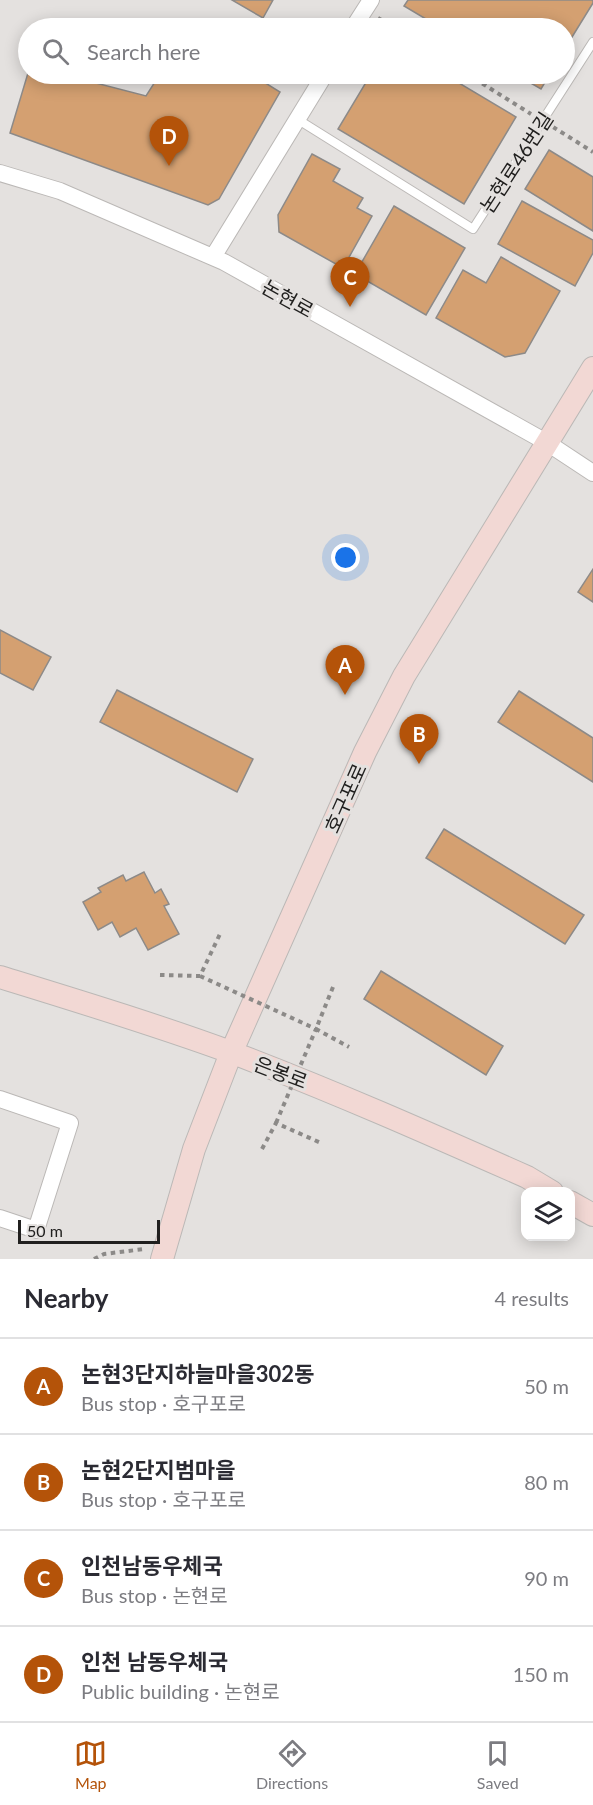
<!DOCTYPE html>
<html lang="en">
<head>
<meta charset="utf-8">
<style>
  body { margin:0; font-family:Lato,"Noto Sans KR",sans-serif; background:#f2f2f3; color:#2b2b33 }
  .controls { position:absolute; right:18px; bottom:18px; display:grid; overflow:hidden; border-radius:12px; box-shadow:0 3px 15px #0003 }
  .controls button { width:54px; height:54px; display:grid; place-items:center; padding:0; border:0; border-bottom:2px solid #e1e1e2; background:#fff; color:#2b2b33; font:30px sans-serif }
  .scale { position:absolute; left:18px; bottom:15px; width:142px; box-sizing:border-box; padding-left:6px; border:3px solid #21201f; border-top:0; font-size:16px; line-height:21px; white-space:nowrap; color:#21201f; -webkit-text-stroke:4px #e4e1df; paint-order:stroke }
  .you { position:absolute; left:346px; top:558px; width:21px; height:21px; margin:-15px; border:4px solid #fff; border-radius:50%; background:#1a73e8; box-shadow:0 0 0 9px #1a73e833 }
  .badge { display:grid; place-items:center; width:39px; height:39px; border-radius:50%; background:#b45309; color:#fff; font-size:20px; font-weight:700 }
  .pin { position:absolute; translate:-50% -50px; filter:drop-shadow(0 2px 3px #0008) }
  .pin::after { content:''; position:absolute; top:32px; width:21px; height:18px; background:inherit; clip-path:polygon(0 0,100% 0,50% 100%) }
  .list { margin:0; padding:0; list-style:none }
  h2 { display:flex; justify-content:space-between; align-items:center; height:78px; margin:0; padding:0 24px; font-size:26px }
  h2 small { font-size:20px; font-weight:400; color:#7c7c81 }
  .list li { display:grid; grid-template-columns:39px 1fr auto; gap:18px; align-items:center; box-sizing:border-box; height:96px; padding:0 24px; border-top:2px solid #e1e1e2 }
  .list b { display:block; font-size:22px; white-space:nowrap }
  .list p { margin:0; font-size:20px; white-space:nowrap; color:#7c7c81 }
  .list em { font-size:20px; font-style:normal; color:#7c7c81 }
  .icon { flex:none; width:33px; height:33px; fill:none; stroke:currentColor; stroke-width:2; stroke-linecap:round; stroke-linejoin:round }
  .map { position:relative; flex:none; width:593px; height:1259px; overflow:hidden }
  .search { position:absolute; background:#fff; box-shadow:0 3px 15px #0003; left:18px; right:18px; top:18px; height:66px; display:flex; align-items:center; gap:15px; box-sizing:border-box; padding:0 21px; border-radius:33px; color:#7c7c81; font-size:22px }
  .sheet { height:462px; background:#fff }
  nav { display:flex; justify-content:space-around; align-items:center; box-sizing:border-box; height:84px; border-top:2px solid #e1e1e2; background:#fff; font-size:16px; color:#7c7c81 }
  nav a { display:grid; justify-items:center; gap:3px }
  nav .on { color:#b45309 }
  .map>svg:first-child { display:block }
  .building { fill:#d4a071; stroke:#8d8a88; stroke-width:1.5 }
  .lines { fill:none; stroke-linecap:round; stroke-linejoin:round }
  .lane-casing { stroke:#bbb8b6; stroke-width:10 }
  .street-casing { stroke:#bbb8b6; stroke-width:18 }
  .secondary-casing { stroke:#bbb8b6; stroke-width:24 }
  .path { stroke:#8c8a88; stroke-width:4; stroke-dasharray:4.5 4.5; stroke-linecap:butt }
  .lane { stroke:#fff; stroke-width:8 }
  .street { stroke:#fff; stroke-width:16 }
  .secondary { stroke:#f2d8d4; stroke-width:22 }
  .path-bridge { stroke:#8c8a88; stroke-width:4; stroke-dasharray:4.5 4.5; stroke-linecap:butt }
  .labels { text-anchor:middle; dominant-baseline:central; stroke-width:6; stroke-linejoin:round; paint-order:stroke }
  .street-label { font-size:20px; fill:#21201f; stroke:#e4e1df }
</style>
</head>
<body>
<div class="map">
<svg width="593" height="1259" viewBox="0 0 593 1259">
  <rect width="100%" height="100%" fill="#e4e1df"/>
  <path class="building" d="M232 0H273L263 18Z
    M408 0H593V3L564 50V28H441L404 6Z
    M28 73 61 74 146 96 160 74H251L280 92 219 199 208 205 10 133Z
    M371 74H444L516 117 464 204 338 129Z
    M515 74H550L541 89Z
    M549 150 593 177V231L525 189Z
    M312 154 340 169 333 181 363 198 357 208 372 216 343 268 279 232 278 215Z
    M522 201 593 240V253L575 286 498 244Z
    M394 206 465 248 426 315 355 274Z
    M501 257 560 291 525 353 505 357 436 318 463 270 486 283Z
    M593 569V602L578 592Z
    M0 630 51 657 33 690 0 673Z
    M117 690 253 759 237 792 100 722Z
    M519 691 593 738V782L498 722Z
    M444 829 584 915 565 944 426 858Z
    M144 872 155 893 161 889 169 904 164 906 179 934 148 950 136 928 120 937 112 922 98 930 83 902 101 892 98 888 123 875 126 881Z
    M381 971 503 1046 486 1075 364 999Z"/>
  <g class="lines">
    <g class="lane-casing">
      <path id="lane" d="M297 119 473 229 593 42"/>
    </g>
    <g class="street-casing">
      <path id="street" d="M353 28 371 0
        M0 173 60 191 224 262 546 442 593 473
        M213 257 325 74
        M0 1099 70 1123 36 1230 0 1218"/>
    </g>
    <g class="secondary-casing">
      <path id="secondary" d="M0 977C78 1001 157 1025 233 1053 333 1091 430 1134 527 1177L552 1192
        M570 1202 593 1215
        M162 1259 194 1149 231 1053 365 752 404 676 593 368"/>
    </g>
    <path class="path" d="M378 18 395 28
      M467 74 531 114
      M553 127 593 152
      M160 975 200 976 220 934
      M333 987 316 1029 349 1047
      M262 1149 276 1123 321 1143
      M94 1259 104 1254 144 1249"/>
    <use href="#lane" class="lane"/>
    <use href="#street" class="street"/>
    <use href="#secondary" class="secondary"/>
    <path class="path-bridge" d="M200 976 316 1029 276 1123"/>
  </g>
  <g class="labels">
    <g class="street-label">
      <text transform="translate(516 162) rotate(-57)">논현로46번길</text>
      <text transform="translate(288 298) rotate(29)">논현로</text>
      <text transform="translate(345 798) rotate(-66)">호구포로</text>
      <text transform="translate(281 1072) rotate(21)">은봉로</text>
    </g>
  </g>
</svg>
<div class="controls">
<button><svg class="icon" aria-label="layers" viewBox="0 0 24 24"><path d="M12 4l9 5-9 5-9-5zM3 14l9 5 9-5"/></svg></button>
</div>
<div class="scale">50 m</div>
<div class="you"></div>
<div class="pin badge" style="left:345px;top:695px">A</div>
<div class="pin badge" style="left:419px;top:764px">B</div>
<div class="pin badge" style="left:350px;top:307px">C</div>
<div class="pin badge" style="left:169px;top:166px">D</div>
<div class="search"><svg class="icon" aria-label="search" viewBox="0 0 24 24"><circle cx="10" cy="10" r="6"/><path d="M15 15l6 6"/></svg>Search here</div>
</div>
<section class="sheet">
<h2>Nearby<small>4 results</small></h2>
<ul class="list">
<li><span class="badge">A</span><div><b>논현3단지하늘마을302동</b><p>Bus stop · 호구포로</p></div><em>50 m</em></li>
<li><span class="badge">B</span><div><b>논현2단지범마을</b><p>Bus stop · 호구포로</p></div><em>80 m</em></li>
<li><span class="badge">C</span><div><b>인천남동우체국</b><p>Bus stop · 논현로</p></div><em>90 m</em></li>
<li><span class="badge">D</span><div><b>인천 남동우체국</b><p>Public building · 논현로</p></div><em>150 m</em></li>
</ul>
</section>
<nav>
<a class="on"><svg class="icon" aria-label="map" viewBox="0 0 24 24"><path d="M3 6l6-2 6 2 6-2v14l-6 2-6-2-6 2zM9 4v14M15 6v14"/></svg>Map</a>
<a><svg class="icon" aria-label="directions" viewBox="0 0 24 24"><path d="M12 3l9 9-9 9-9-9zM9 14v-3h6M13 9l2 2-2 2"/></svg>Directions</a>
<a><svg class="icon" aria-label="saved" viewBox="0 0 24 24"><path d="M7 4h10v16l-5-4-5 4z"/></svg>Saved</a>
</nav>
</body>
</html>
